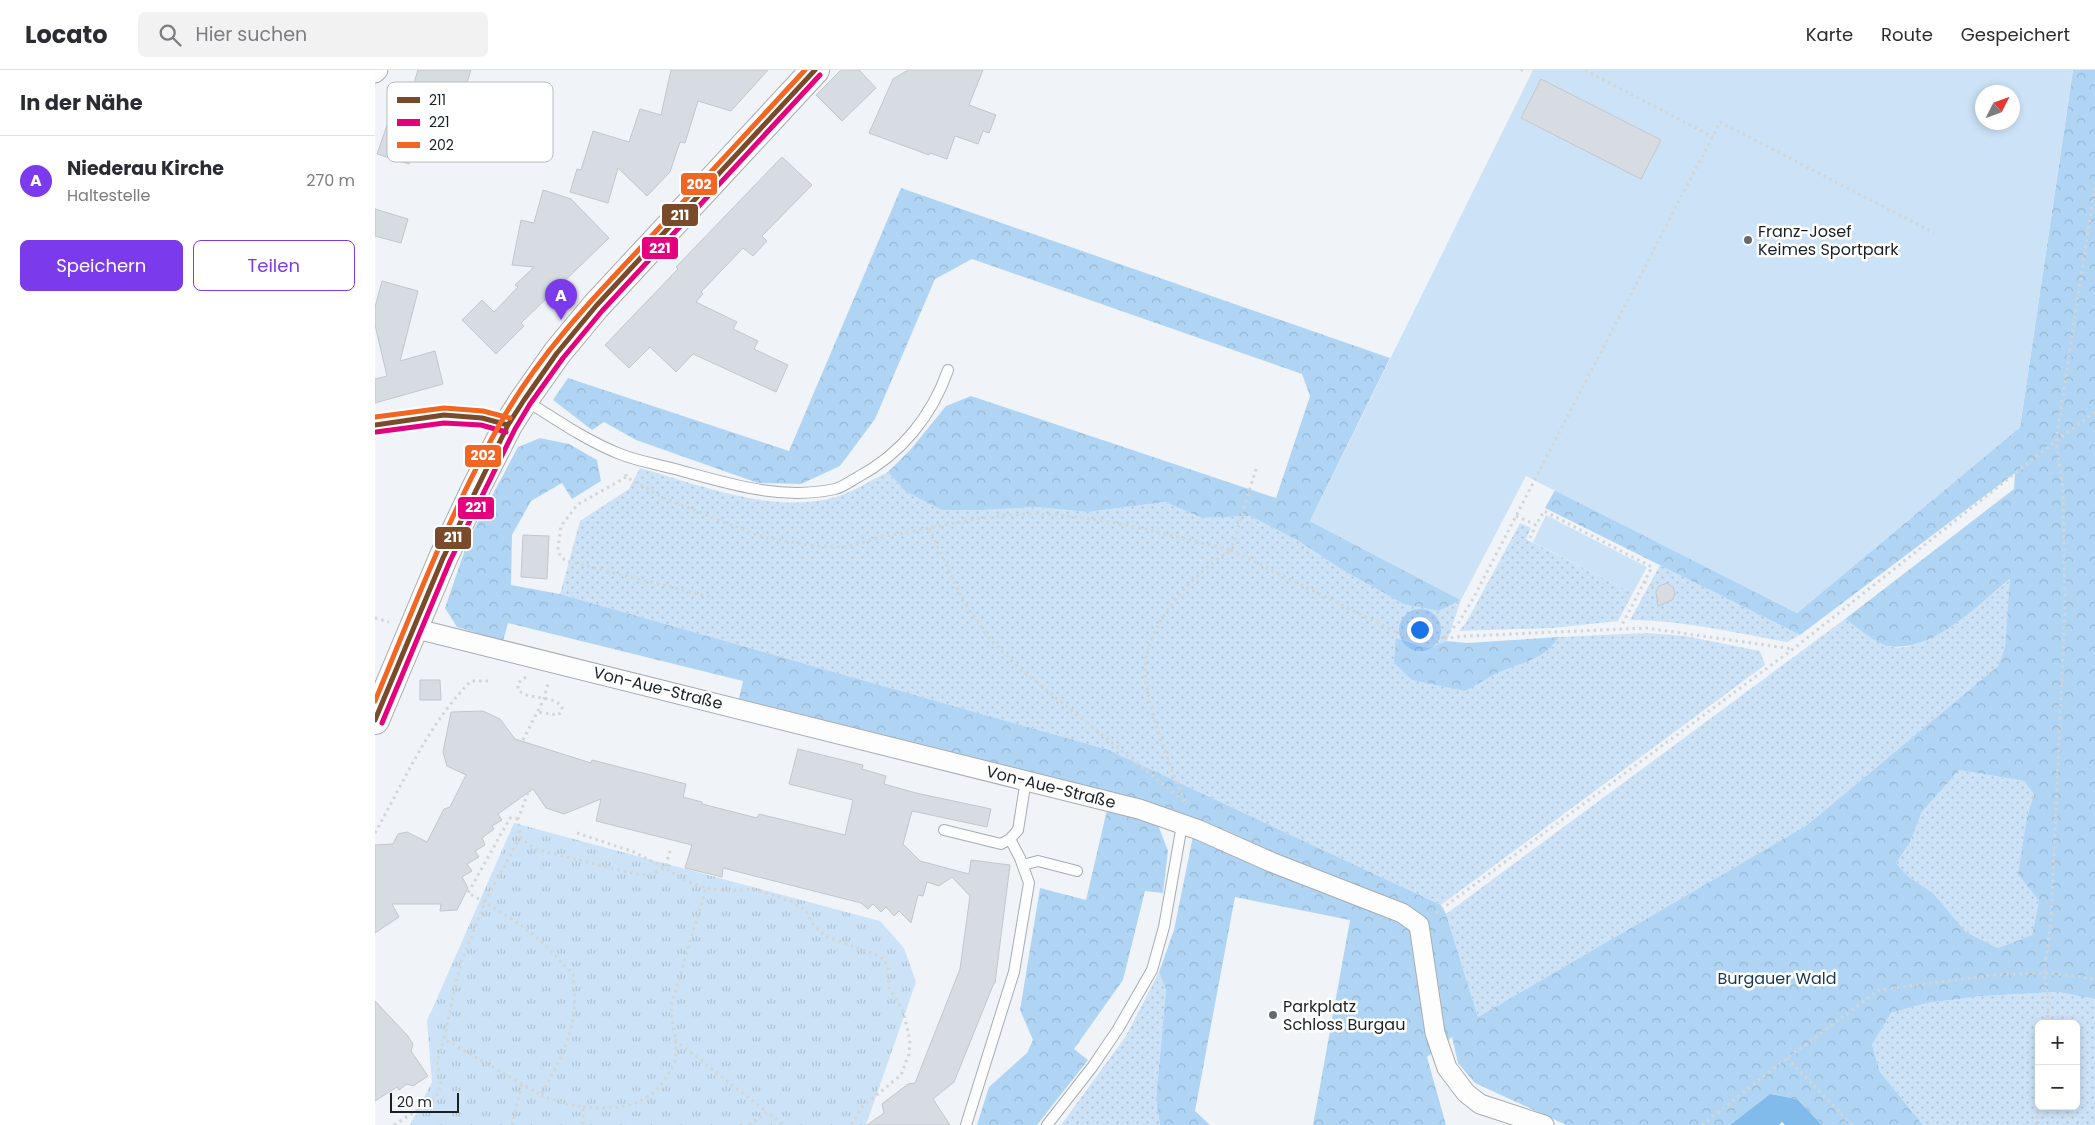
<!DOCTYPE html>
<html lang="de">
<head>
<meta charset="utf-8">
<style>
  body { margin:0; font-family:Poppins,sans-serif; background:#f2f2f3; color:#2b2b33 }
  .controls { position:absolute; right:15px; bottom:15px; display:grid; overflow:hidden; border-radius:8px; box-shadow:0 2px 8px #0003 }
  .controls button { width:45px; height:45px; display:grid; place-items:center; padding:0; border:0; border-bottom:1px solid #e1e1e2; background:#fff; color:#2b2b33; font:25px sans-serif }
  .compass { position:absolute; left:1600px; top:15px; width:45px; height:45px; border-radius:50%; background:#fff; box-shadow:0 2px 8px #0003; rotate:48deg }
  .scale { position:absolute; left:15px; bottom:12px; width:69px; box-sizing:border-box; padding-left:5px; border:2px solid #192127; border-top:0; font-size:14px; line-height:18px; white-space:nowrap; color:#192127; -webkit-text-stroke:4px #fff; paint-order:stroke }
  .you { position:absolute; left:1044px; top:559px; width:18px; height:18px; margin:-12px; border:4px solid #fff; border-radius:50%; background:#1a73e8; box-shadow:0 0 0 8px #1a73e833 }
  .badge { display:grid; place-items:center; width:32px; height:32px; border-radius:50%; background:#7c3aed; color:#fff; font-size:16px; font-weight:700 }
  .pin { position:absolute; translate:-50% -41px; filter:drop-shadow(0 1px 2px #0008) }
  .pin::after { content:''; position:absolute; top:26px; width:18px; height:15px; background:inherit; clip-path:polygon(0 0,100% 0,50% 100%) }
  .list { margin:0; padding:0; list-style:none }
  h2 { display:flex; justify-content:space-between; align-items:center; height:65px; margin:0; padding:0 20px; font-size:21px }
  h2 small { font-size:16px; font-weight:400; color:#7c7c81 }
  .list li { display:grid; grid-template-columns:32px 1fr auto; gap:15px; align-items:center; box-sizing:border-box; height:90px; padding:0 20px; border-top:1px solid #e1e1e2 }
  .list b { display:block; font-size:19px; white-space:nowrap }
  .list p { margin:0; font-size:16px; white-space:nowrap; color:#7c7c81 }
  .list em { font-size:16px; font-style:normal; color:#7c7c81 }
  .actions { display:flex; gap:10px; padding:15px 20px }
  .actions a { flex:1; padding:11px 0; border:1px solid #7c3aed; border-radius:8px; text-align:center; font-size:18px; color:#7c3aed }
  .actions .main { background:#7c3aed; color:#fff }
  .icon { flex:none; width:28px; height:28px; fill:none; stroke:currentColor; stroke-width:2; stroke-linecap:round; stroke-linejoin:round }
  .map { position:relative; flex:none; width:1720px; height:1055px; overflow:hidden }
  header { display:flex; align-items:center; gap:30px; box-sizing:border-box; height:70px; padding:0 25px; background:#fff; border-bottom:1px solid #e1e1e2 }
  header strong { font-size:24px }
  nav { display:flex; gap:28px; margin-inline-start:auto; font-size:18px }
  .search { width:350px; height:45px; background:#f2f2f3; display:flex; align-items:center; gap:12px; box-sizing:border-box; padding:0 18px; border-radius:8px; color:#7c7c81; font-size:19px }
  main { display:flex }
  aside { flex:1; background:#fff }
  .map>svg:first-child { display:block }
  .grass { fill:url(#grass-dots); fill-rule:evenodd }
  .forest { fill:url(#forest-crowns); fill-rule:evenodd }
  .park { fill:url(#park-tufts) }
  .pitch { fill:#cce2f6; fill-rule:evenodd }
  .water { fill:#81bbeb }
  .building { fill:#d6dce1; stroke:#c2c7cd }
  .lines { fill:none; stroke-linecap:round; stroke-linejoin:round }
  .lane-casing { stroke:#a6acb1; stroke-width:12 }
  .street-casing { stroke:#a6acb1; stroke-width:21 }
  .secondary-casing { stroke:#a6acb1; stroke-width:30 }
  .path { stroke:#d3d5d6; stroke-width:3; stroke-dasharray:2.5 4; stroke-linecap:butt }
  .lane { stroke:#fdfdfe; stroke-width:10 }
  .street { stroke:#fdfdfe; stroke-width:19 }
  .secondary { stroke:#fdfdfe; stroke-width:28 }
  .bus-1-casing { stroke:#fff; stroke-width:9 }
  .bus-2-casing { stroke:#fff; stroke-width:9 }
  .bus-3-casing { stroke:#fff; stroke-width:9 }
  .bus-1 { stroke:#7a4b2a; stroke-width:5 }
  .bus-2 { stroke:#e5007d; stroke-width:5 }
  .bus-3 { stroke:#f26522; stroke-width:5 }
  .poi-dot { fill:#646b70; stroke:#fff; stroke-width:2 }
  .labels { text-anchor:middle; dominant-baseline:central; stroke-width:5; stroke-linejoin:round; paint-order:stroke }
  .poi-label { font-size:16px; fill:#192127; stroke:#fff; text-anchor:start }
  .street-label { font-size:16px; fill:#192127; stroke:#fff }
  .park-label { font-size:16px; fill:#173955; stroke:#fff }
  .key { fill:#fff; stroke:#babcbe; stroke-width:1 }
  .key-label { font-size:14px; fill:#192127 }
  .line-badge { stroke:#fff; stroke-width:2 }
  .badge-label { font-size:14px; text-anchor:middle; font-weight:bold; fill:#fff }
</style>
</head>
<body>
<header>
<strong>Locato</strong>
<div class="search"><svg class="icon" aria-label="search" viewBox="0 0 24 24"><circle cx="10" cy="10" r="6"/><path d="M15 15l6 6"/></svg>Hier suchen</div>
<nav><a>Karte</a><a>Route</a><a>Gespeichert</a></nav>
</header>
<main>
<aside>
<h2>In der Nähe<small></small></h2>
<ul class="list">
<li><span class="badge">A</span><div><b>Niederau Kirche</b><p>Haltestelle</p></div><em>270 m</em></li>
</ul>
<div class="actions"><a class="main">Speichern</a><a>Teilen</a></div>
</aside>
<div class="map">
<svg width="1720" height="1055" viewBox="0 0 1720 1055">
  <defs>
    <pattern id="grass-dots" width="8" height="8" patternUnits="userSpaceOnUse" patternTransform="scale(1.25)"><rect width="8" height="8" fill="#cce2f6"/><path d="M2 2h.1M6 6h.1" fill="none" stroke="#afc2d3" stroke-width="1.8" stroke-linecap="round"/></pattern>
    <pattern id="forest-crowns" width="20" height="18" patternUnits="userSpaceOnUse" patternTransform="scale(1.25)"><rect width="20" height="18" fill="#b0d5f4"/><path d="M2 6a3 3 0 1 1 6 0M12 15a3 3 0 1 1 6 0" fill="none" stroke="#97b7d1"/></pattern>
    <pattern id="park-tufts" width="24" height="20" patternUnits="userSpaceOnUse" patternTransform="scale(1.25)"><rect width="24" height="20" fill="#cce2f6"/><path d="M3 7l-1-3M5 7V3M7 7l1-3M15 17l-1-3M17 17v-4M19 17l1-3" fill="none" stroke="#afc2d3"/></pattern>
  </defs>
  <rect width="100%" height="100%" fill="#f0f4f8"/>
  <path class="grass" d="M265 398C325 415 399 445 461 427 478 422 496 410 513 402L530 421 608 440 661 437 713 442 790 432 827 448 875 446 922 470 966 499 1064 541 1086 530 1072 571 1053 578 1021 568 1090 621C1102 614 1113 607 1125 602 1148 592 1169 590 1184 567L1272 563 1310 566 1385 581 1390 595 1066 835 734 680 185 524 205 451 254 419Z
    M1145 453 1156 458 1151 469 1258 523 1243 551 1178 558 1084 561 1091 553Z
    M1285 495 1425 565 1412 572C1360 563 1307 550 1255 550Z
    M1636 509 1630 577 1623 596 1432 755 1103 947 1071 844 1470 549C1483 557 1496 568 1510 575 1545 591 1609 530 1636 509Z
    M1584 700 1649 711 1659 724 1652 747 1644 804 1664 831 1657 865 1623 878 1591 862 1558 823 1534 807 1521 793 1534 774 1547 742Z
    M784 902 791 918 781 1030 785 1055H686L751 966Z
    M1683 922 1720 929V1055H1548L1505 1002 1497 975 1516 943 1552 933 1607 926ZM1664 954H1701V1036H1664Z"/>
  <path class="forest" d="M1698 0H1720V929L1683 922 1607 926 1552 933 1516 943 1497 975 1505 1002 1548 1055H1447L1422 1029 1395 1024 1355 1055H1191L1100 1013 1083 993 1077 967 1052 987 1071 1055H938L975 850 860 827 820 1041 835 1055H785L781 1030 791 919 784 902 799 860 821 751 767 732 364 629 368 611 133 553 128 571 82 557 70 538 93 471 143 377 165 368 194 374 222 390 226 411 197 429 187 413 156 431 137 465 136 515 185 524 734 680 1066 835 1071 844 1103 947 1432 755 1623 596 1630 577 1635 509C1604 534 1556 584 1513 576 1502 574 1481 556 1470 549L1639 419 1640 403 1425 565 1170 438 1180 420 1422 543 1645 357ZM1584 700 1649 711 1659 724 1652 747 1643 804 1664 831 1657 865 1623 878 1591 862 1558 823 1534 807 1521 793 1534 774 1547 742Z
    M526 118 1015 288 935 451 1086 530 1064 541 1029 534 966 499 922 470 875 446 827 448 790 432 713 442 661 437 608 440H567L530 421 513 402 536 379 571 336 596 326 901 428 935 326 927 304 597 189 560 209 500 349 465 396 426 414 383 413 261 370 229 352 217 360 178 330 193 308 414 381Z
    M1184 567C1169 590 1148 592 1125 602 1113 607 1102 615 1090 621L1037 610 1019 593 1021 568 1053 578 1072 571 1092 573Z
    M732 740 763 747 783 755 793 781 788 823 770 821 748 910 699 979 713 990 662 1055H602L614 1017 652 983 658 970 645 940 665 818 711 830Z"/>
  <path class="park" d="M139 753 505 851 529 878 541 912 491 1055H35L57 1012 52 951Z"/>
  <path class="pitch" d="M1158 0H1698L1645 357 1422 543 1151 406 1086 530 935 451ZM1608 22H1638V52H1608Z
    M1171 445 1272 497 1258 523 1158 472Z"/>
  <path class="water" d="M1395 1024 1422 1029 1447 1055H1410L1407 1052 1404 1055H1355Z"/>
  <path class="building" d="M43 0H96L83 41 54 32 34 94 2 84 16 44 28 48Z
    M296 0H393L356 41 323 31 310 73 305 72 295 102 272 126 243 98 233 133 195 122 202 99 206 100 218 61 254 72 265 39 286 45Z
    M466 0H484L501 18 467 51 441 25Z
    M533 0H608L594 35 621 45 614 63 608 61 603 74 580 66 572 89 555 83 554 85 494 63 518 9Z
    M1166 9 1286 70 1266 109 1146 48Z
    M407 87 437 115 387 166 392 171 378 186 368 178 326 222 328 224 321 232 362 252 358 259 383 271 379 279 413 295 401 322 318 284 301 302 275 277 254 298 230 275 303 199 301 197Z
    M168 120 196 129 234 168 146 253 149 256 121 284 87 250 107 230 119 242 143 217 140 215 159 197 137 195 146 150 159 153Z
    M0 139 33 149 26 173 0 166Z
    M7 211 43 221 25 291 60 281 68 314 0 333V309L12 306 0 255V237Z
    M148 465 174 466 172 509 146 507Z
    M1292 513 1298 517 1300 524 1297 530 1283 536 1281 522 1284 516Z
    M45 610H65L66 630H45Z
    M108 641 125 649 140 669 216 693 217 690 311 714 308 727 327 732V734L382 748 384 744 470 765 478 730 414 714 423 679 488 695 487 699 511 706 509 714 541 723 616 739 612 757 537 741 528 774 545 791 594 804 596 790 635 795 620 913H619L579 1012 558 1029 575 1055H492L509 1043 507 1034 533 1014 540 1013 585 899 595 826 577 807 564 816 552 812 548 826 543 825 536 853 524 841 519 846 511 837 506 842 498 834 493 839 486 833 348 798 347 807 310 798 317 775 221 751 226 729 189 744 171 738 158 719 123 744 127 750 117 756 119 759 107 768 110 775 100 781 104 787 92 794 97 801 87 807 93 818 82 840 65 841 66 834H17L24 847 0 863V775L18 774 23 764 32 762 52 772 69 739 75 737 91 705 72 696 68 682 76 642Z
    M0 931 32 965 38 974 36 981 53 1006 38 1016 32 1014 24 1020 22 1017 0 1031Z"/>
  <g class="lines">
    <g class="lane-casing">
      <path id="lane" d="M150 330C180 349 212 371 245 384 262 391 282 394 300 399 352 413 405 431 460 419 468 417 476 411 483 407 526 384 557 346 573 300
        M569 760 626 774 635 769 643 760 651 710
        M648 795 663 791 702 801
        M591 1055 639 902 654 813 645 788 635 769
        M672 1055 718 996 743 959 777 900 789 857 807 755"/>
    </g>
    <g class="street-casing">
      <path id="street" d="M0 3 3 0
        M0 355 69 345 107 348 133 355
        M38 558 764 739 824 760 896 792 1027 843 1044 855 1060 963 1072 998 1091 1023 1105 1034 1169 1055"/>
    </g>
    <g class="secondary-casing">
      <path id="secondary" d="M0 650 68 488 102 416 133 355 149 330 182 283 221 236 440 0"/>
    </g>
    <path class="path" d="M1210 0 1338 67
      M1146 1 1147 0
      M881 399 856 480 1025 564 1054 570 1091 566 1271 558 1418 579
      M251 404V407L289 428 387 467 442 476 472 477 506 467 554 458
      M251 407 202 435 186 456 183 478 185 486 191 491 336 527
      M1141 446 1161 455 1169 441 1277 497 1246 557
      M1155 468 1161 455
      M1269 512 1280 517
      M0 548 14 552
      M1069 567 1084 552 1099 527 1345 52 1559 163
      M151 607 143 613V620C155 631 177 624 187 637V641L183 645 162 642
      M148 670 169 629 173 613
      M809 731 644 598 615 569 588 531 554 458C589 451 624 444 660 444 726 445 792 465 856 480 819 503 773 551 770 597 768 628 797 702 810 732
      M143 749 135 748 93 823C128 842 162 863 188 894 191 897 196 901 198 905 199 909 199 916 199 921 203 959 184 992 166 1025L69 969 85 895 110 832 145 767 143 749 155 717
      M0 763C29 711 54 653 96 611H116
      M202 763 259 782 290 798 295 781
      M145 767 160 779 260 804 274 805 290 798 311 811 331 818 351 821 379 819 416 831 431 841 437 853 450 866 505 886 513 896 514 917 528 941 535 970 534 984 526 1005 487 1037 476 1055
      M1061 843 1418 579 1681 371 1720 342
      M1672 954 1674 933 1669 903 1676 850 1690 537 1688 417 1681 371 1720 115
      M300 970 392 1042
      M1412 988 1477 1055
      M166 1025 187 1033 208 1037V1055
      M208 1037C243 1040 275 1037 293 1004 295 1000 299 995 300 991 304 973 296 954 296 936L331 818
      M19 1055 61 1028 66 1013 62 991 69 969
      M137 1055 147 1012
      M374 1055 392 1042 409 1055
      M1327 1055 1412 988 1504 920 1618 905 1669 903 1702 906 1720 910
      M1661 1055 1664 1034"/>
    <use href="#lane" class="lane"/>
    <use href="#street" class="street"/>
    <use href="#secondary" class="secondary"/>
    <g class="bus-1-casing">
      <path id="bus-1" d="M0 355 69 345 107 348 133 355
        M0 650 68 488 133 355 149 330 182 283 221 236 440 0"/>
    </g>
    <g class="bus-2-casing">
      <path id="bus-2" d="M1 362 69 353 106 355 131 362
        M7 653 75 491 140 359 155 334 188 288 227 241 445 5"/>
    </g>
    <g class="bus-3-casing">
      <path id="bus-3" d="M0 347 69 338 108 341 135 348
        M0 631C39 537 76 440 126 352 164 284 219 227 272 171 324 114 377 57 430 0"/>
    </g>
    <use href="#bus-1" class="bus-1"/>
    <use href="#bus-2" class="bus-2"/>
    <use href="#bus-3" class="bus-3"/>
  </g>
  <g class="poi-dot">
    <circle cx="1373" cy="170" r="5"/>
    <circle cx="898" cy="945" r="5"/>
  </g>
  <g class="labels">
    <g class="poi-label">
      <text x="1383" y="161">Franz-Josef<tspan x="1383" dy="18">Keimes Sportpark</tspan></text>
      <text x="908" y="936">Parkplatz<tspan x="908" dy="18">Schloss Burgau</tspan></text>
    </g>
    <g class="street-label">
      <text transform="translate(283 618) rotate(14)">Von-Aue-Straße</text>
      <text transform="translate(676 717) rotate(14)">Von-Aue-Straße</text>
    </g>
    <g class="park-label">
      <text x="1402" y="908">Burgauer Wald</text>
    </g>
  </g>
  <rect x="12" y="12" width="166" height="80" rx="8" class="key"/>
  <rect x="22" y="27" width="23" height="6" fill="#7a4b2a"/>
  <rect x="22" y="49" width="23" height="7" fill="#e5007d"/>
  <rect x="22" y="72" width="23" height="6" fill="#f26522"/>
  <g class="key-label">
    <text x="54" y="35">211</text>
    <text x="54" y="57">221</text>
    <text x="54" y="80">202</text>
  </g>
  <g class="line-badge">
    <rect x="305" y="102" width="38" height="24" rx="5" fill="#f26522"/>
    <rect x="286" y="133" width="38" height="24" rx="5" fill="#7a4b2a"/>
    <rect x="266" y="166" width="38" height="24" rx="5" fill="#e5007d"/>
    <rect x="89" y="374" width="38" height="24" rx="5" fill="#f26522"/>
    <rect x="82" y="426" width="38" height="24" rx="5" fill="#e5007d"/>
    <rect x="59" y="456" width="38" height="24" rx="5" fill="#7a4b2a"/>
  </g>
  <g class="badge-label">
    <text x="324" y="119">202</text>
    <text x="305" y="150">211</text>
    <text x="285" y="183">221</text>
    <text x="108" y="390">202</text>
    <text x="101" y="442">221</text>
    <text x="78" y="472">211</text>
  </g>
</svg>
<div class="controls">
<button>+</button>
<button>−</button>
</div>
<svg class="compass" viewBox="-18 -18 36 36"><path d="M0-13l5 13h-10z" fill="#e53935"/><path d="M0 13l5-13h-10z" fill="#7c7c81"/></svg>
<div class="scale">20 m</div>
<div class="you"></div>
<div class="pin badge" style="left:186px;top:250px">A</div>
</div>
</main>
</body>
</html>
